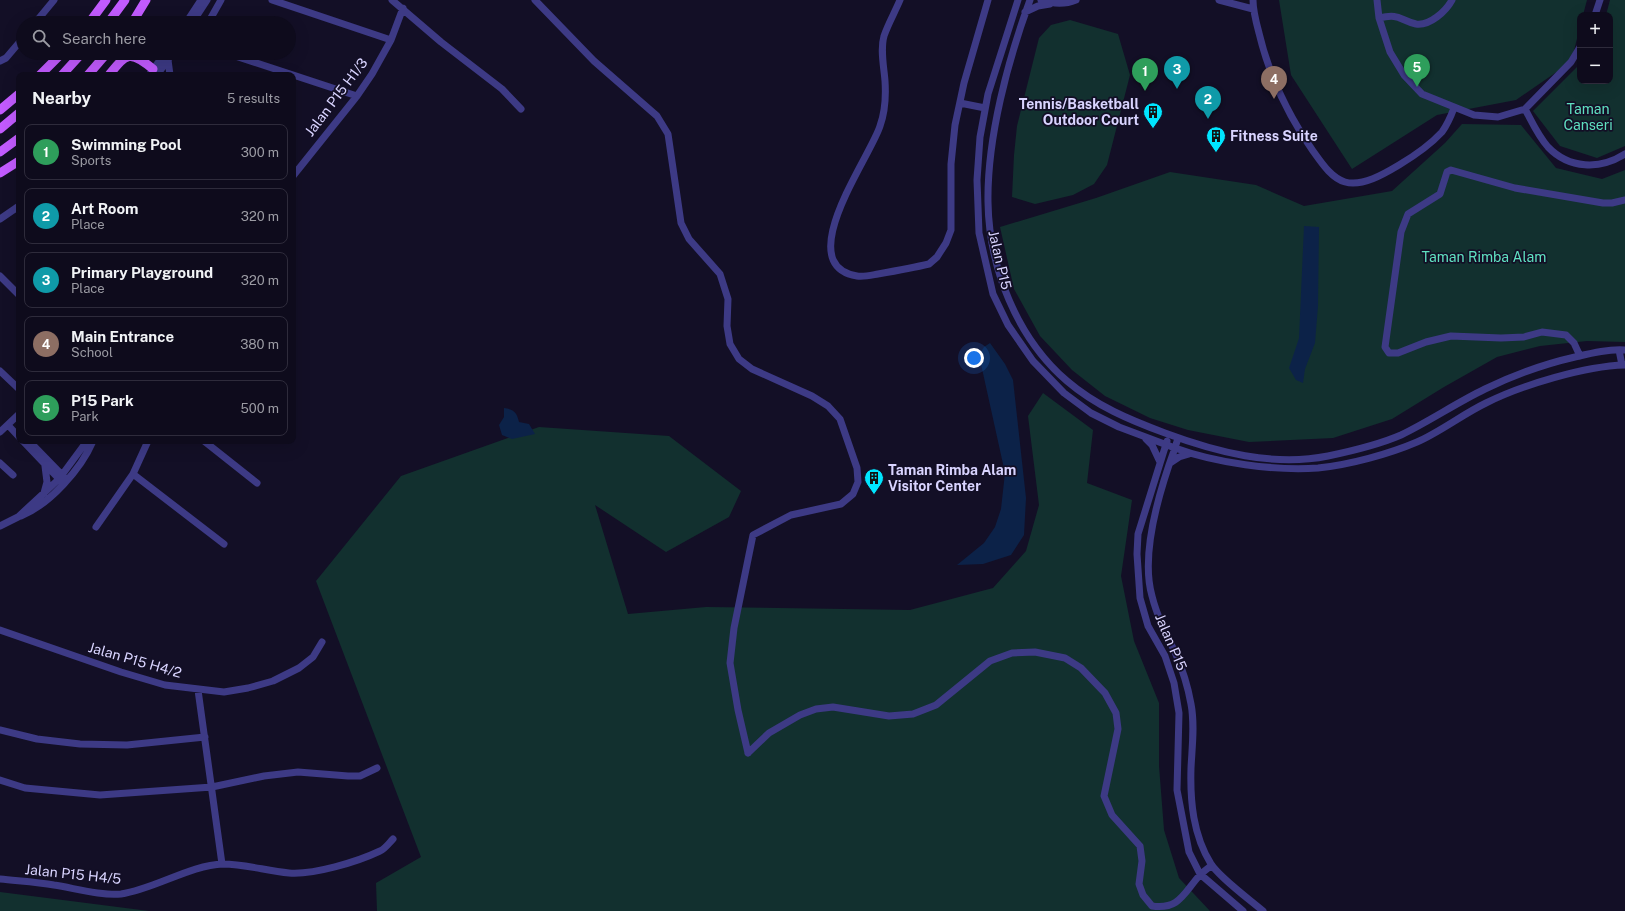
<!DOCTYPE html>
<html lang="en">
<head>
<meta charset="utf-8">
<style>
  body { margin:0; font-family:"Public Sans",sans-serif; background:#171425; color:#f1f3f6 }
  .controls { position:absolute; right:12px; top:12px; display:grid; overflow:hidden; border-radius:8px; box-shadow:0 4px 16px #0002 }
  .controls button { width:36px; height:36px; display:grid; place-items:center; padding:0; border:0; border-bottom:1px solid #2e2b3b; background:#0e0b1c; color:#f1f3f6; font:20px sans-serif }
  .you { position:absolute; left:974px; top:358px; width:14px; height:14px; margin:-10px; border:3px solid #fff; border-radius:50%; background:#1a73e8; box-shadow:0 0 0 6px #1a73e833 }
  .badge { display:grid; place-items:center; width:26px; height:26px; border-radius:50%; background:#db2777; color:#fff; font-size:13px; font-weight:700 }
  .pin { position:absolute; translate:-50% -33px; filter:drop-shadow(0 1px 2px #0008) }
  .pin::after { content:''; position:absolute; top:21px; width:14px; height:12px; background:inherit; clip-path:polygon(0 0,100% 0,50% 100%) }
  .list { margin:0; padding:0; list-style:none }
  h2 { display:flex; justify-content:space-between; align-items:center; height:52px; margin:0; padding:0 16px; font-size:17px }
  h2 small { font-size:13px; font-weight:400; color:#9b9ba3 }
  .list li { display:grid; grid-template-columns:26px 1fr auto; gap:12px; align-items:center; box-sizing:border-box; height:56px; margin:0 8px 8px; padding:0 8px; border:1px solid #2e2b3b; border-radius:8px }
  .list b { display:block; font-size:15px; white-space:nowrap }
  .list p { margin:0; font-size:13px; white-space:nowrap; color:#9b9ba3 }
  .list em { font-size:13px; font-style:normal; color:#9b9ba3 }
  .icon { flex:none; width:22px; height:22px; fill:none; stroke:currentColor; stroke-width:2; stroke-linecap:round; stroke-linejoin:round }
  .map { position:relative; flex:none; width:1625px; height:911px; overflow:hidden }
  .search { position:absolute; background:#0e0b1c; box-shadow:0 4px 16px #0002; left:16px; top:16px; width:280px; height:44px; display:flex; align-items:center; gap:10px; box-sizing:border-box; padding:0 14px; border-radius:22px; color:#9b9ba3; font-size:15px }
  .panel { position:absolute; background:#0e0b1c; box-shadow:0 4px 16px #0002; left:16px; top:72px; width:280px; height:372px; border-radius:8px }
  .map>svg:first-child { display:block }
  .green { fill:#12302f }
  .water { fill:#0c2248 }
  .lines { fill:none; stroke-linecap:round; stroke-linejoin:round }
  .minor { stroke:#3d3a85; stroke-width:7 }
  .major { stroke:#c25bff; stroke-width:9 }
  .labels { text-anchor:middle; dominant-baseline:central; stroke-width:3.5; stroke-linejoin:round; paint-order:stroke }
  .street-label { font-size:14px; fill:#d9d4ff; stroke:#130f26 }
  .poi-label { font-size:14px; font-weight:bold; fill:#d9d4ff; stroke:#130f26; text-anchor:start }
  .park-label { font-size:14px; fill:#5fe0c0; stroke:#130f26 }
</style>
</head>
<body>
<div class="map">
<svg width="1625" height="911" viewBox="0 0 1625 911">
  <rect width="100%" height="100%" fill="#130f26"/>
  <path class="green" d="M1279 0H1587L1583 15H1580V27L1571 62 1516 100 1437 115 1352 169 1291 75Z
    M1610 0H1625V146L1597 158 1560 146 1533 111 1577 67 1580 63V81H1610V15H1606Z
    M1070 20 1118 34 1130 75 1107 165 1094 184 1073 195 1035 204 1012 197 1014 155 1017 126 1039 38 1051 25Z
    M1462 124 1521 125 1556 168 1602 179 1625 170V342L1587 341 1540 346 1497 357 1444 387 1392 419 1333 438 1249 442 1188 430 1150 418 1105 396 1072 370 1040 336 1014 289 1000 227 1096 198 1170 172 1256 185 1304 206 1392 191 1445 143Z
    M1043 393 1093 430 1087 483 1132 500 1121 576 1134 641 1159 703V766L1164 830 1179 878 1210 911H377L376 883 421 857 316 581 401 476 539 427 669 436 741 491 729 517 666 552 595 505 628 614 706 607 910 610 993 588 1026 551 1039 505 1028 416Z
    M0 892 149 911H0Z"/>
  <path class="water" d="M1304 226 1319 227 1318 306 1315 343 1305 369 1303 383 1296 380 1289 368 1299 338Z
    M990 343 1005 364 1013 380 1026 498 1024 535 1011 555 983 564 957 565 984 543 995 527 1001 509 1005 473 979 355 984 347Z
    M504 408C513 409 517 412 519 422L529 424 535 434 512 439 502 435 499 425 504 417Z"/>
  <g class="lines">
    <path class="minor" d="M272 0 391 40
      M392 0 441 42 502 89 521 109
      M535 0 594 61 657 116 668 134 681 223 689 239 720 274 728 299 727 326 730 344 739 359 752 369 812 396 828 406 840 419 857 468 858 482 853 494 841 504 791 515 753 535 734 628 730 663 738 710 748 753
      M900 0C895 12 888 24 884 36 880 50 884 67 885 81 886 96 885 112 880 126 871 156 790 265 857 276 864 277 872 275 878 274 895 271 912 268 929 264L937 257 946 243 951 230V164L955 125 964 83 988 0
      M1018 0 988 94 980 137 977 180 979 233 993 294 1008 325 1033 361 1064 393 1091 413 1119 427 1175 448 1178 438
      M1030 0C1008 60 987 138 988 202 989 268 1017 338 1067 381 1096 406 1130 420 1165 433 1216 452 1273 467 1328 456 1352 451 1378 445 1401 435 1430 421 1456 403 1485 389 1514 375 1544 364 1575 357 1592 353 1608 349 1625 350
      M1041 0C1053 4 1064 5 1076 0
      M1219 0 1253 9
      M1253 0C1253 11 1256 22 1259 33 1269 75 1288 115 1313 151 1321 162 1331 178 1345 182 1362 187 1384 174 1399 165 1414 156 1430 145 1442 132 1447 125 1451 116 1454 108
      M1377 0 1379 18 1390 52 1404 75 1422 94 1474 115 1498 117 1525 109 1571 62 1580 47
      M1025 12 1038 6 1050 4
      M1595 15 1600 0
      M1379 18C1400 13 1399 20 1416 24 1430 26 1446 11 1452 0
      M35 23 54 0
      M186 23 201 0
      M192 23 207 0
      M208 23 221 0
      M226 53 357 96
      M168 60 170 75
      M0 61 6 58 23 38
      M149 75 165 53
      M157 75 173 53
      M960 103 985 108
      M1525 109C1532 122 1538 136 1548 147 1569 169 1600 170 1625 154
      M293 176 357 96 372 74 391 40 403 8
      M0 219 19 206
      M0 276 19 295
      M1619 350 1622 365
      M1580 356 1574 343 1566 335 1542 332 1524 337 1501 338 1451 336 1426 342 1398 353H1389L1385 347 1401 232 1408 214 1440 194 1447 172 1451 170 1515 188 1603 203H1612L1625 200
      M0 371 19 389
      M8 425 19 437
      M0 432 19 414
      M1146 439 1152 445 1160 462
      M23 441 62 482
      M29 441 65 478
      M204 441 257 483
      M1167 441 1138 534 1137 554 1140 598 1148 626 1165 656 1174 683 1179 713 1177 790 1189 852 1200 874 1243 911
      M0 463 13 475
      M1170 463 1179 457 1189 454
      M133 474 224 544
      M44 493 47 482 45 466
      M21 516C50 504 81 469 93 441
      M0 526 18 517 59 479 87 441
      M96 527 133 474 148 441
      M0 630 121 672 165 685 224 692 248 688 273 681 299 668 313 657 322 642
      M198 690 222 864
      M0 730 37 739 80 744 127 745 205 737
      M748 753 769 733 800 715 816 709 833 707 889 716 913 714 936 705 990 661 1012 653 1035 652 1065 658 1081 668 1105 693 1116 713 1118 729 1104 796 1112 815 1140 846 1142 861 1139 884 1143 895 1152 906C1179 910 1184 893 1199 876 1203 872 1208 868 1212 865
      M0 780 25 788 100 795 212 787 264 776 298 772 348 776H360L377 768
      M0 879C18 881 37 882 54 885 74 888 101 896 121 894 155 889 190 865 223 864 245 864 267 871 289 873 313 875 357 862 380 851 385 849 389 843 393 839
      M1263 911C1249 899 1220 878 1211 864 1193 835 1190 801 1191 768 1192 747 1195 725 1191 704 1188 687 1182 668 1175 652 1166 634 1157 616 1152 596 1140 554 1160 489 1175 448 1216 463 1274 471 1318 468 1349 465 1389 454 1417 442 1440 432 1463 414 1486 403 1522 385 1585 366 1625 365"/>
    <path class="major" d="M89 23 106 0
      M108 23 125 0
      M132 23 146 0
      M40 75 62 53
      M62 75 82 53
      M88 75 107 53
      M109 75C126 54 129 49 153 69
      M0 110 19 94
      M0 129 19 113
      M0 152 19 138
      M0 173 19 161"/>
  </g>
  <defs>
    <g id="building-pin" transform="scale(1)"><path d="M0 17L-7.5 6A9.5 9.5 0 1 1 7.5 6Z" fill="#00e5ff" stroke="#130f26"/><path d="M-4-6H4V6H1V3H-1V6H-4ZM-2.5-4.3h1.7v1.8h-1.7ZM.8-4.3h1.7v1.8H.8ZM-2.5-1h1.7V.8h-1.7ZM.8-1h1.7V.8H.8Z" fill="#111"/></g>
  </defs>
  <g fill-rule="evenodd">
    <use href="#building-pin" x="1153" y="112"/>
    <use href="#building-pin" x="1216" y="136"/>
    <use href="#building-pin" x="874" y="478"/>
  </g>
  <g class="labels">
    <g class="street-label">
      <text transform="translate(336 97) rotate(-53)">Jalan P15 H1/3</text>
      <text transform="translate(1000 260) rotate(77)">Jalan P15</text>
      <text transform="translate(1171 642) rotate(67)">Jalan P15</text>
      <text transform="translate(135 660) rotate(16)">Jalan P15 H4/2</text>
      <text transform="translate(73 874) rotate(6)">Jalan P15 H4/5</text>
    </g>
    <g class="poi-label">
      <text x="1139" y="104" text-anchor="end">Tennis/Basketball<tspan x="1139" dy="16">Outdoor Court</tspan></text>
      <text x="1230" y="136">Fitness Suite</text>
      <text x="888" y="470">Taman Rimba Alam<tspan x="888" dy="16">Visitor Center</tspan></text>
    </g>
    <g class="park-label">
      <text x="1588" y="109">Taman<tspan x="1588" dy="16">Canseri</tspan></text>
      <text x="1484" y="257">Taman Rimba Alam</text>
    </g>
  </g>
</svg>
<div class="controls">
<button>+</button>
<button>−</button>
</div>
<div class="you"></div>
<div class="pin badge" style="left:1145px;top:91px;background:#2e9e5b">1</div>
<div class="pin badge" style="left:1208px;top:119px;background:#0f9aa8">2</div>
<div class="pin badge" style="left:1177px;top:89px;background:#0f9aa8">3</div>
<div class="pin badge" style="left:1274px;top:99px;background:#8d6e63">4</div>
<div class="pin badge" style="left:1417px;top:87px;background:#2e9e5b">5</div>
<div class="search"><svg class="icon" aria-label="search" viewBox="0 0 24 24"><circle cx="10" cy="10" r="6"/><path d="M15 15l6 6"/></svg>Search here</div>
<section class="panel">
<h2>Nearby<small>5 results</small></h2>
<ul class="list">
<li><span class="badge" style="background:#2e9e5b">1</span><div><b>Swimming Pool</b><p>Sports</p></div><em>300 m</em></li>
<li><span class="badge" style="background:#0f9aa8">2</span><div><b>Art Room</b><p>Place</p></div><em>320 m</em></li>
<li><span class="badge" style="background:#0f9aa8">3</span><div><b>Primary Playground</b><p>Place</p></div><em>320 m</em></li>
<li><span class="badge" style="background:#8d6e63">4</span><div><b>Main Entrance</b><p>School</p></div><em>380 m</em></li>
<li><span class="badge" style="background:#2e9e5b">5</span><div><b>P15 Park</b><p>Park</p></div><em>500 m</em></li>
</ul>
</section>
</div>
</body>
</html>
